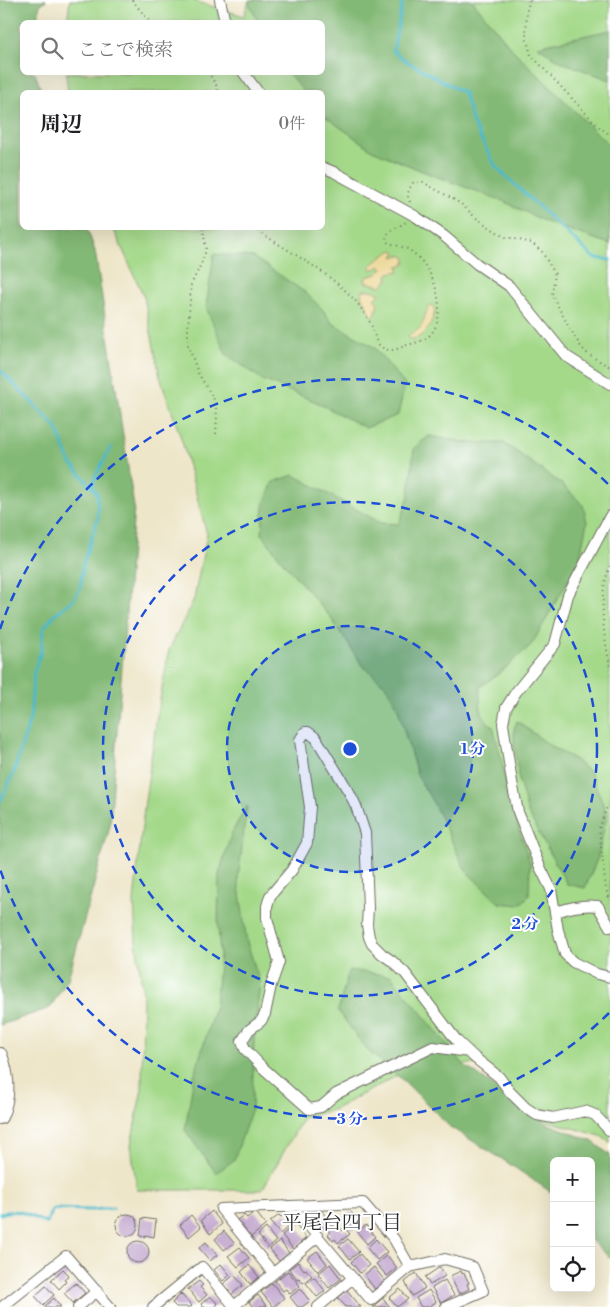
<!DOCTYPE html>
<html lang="ja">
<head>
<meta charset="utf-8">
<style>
  body { margin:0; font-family:"Libre Bodoni","Noto Serif JP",serif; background:#f6f6f6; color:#202124 }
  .controls { position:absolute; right:15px; bottom:15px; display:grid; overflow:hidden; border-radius:8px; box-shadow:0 5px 20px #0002 }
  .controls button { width:45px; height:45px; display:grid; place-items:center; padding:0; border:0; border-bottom:1px solid #e0e0e0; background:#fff; color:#202124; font:25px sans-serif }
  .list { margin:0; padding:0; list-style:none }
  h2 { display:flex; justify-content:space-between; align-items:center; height:65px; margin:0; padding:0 20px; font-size:21px }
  h2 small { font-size:16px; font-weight:400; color:#757577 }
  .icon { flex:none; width:28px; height:28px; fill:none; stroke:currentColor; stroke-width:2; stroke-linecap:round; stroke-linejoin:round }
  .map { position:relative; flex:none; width:610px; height:1307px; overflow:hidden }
  .search { position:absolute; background:#fff; box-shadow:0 5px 20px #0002; left:20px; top:20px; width:305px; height:55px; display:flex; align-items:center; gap:12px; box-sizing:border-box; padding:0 18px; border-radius:8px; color:#757577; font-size:19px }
  .panel { position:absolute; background:#fff; box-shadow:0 5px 20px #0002; left:20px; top:90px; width:305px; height:140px; border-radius:8px }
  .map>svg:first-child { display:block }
  .green { fill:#a4d98a; stroke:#68825a }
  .forest { fill:#83b976; stroke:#577250 }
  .sand { fill:#eeda9e; stroke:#8c8264 }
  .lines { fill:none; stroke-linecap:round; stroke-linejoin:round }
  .stream { stroke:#4db9ca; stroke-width:3 }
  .building { fill:#bfa3cc }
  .minor-casing { stroke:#6f6c62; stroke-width:12 }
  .major-casing { stroke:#6f6c62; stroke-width:16 }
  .path { stroke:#6f6c62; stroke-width:2; stroke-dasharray:1 4; stroke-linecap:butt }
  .minor { stroke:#fff; stroke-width:10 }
  .major { stroke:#fff; stroke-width:14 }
  .ring { fill:none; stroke:#1d4ed8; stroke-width:2.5; stroke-dasharray:9 6 }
  .labels { text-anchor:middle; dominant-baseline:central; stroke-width:4; stroke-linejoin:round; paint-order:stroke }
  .neighbourhood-label { font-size:20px; fill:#2b2b2b; stroke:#fff }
  .centre { fill:#1d4ed8; stroke:#fff; stroke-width:2.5 }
  .ring-label { font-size:15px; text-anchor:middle; font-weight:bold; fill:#1d4ed8; stroke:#fff; stroke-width:4; stroke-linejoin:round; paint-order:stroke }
</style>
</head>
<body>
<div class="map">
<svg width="610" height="1307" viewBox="0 0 610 1307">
  <rect width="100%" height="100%" fill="#fff"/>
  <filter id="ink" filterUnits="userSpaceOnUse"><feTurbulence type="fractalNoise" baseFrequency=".02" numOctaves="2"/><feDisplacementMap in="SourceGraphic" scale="10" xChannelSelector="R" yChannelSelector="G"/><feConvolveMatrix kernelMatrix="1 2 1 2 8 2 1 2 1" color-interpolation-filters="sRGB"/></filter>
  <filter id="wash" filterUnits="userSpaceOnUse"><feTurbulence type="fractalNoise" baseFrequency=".0096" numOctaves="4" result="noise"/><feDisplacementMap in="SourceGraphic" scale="20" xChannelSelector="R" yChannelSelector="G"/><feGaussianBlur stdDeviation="1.12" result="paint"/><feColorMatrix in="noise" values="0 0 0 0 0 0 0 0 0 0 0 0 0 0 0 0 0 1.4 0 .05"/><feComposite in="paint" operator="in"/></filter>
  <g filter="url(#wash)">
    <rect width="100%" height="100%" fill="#eee6c9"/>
    <path class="green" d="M70 0H191L244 16 249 0H610V1143L601 1136 527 1115 501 1086 477 1064 413 1067 335 1109 303 1118 262 1190H137L131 1145 142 1088 143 994 136 941 134 901 144 808 157 716 169 650 194 599 207 534 182 441 160 377 144 297 113 228H322V92H68L66 73 322 72V22H67Z"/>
    <path class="forest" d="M0 0H46L40 5 36 22H22V72L35 73 42 92H22V228H87L95 251 134 507 110 826 68 979 50 1008 0 1025Z
      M250 0H472L511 48 610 146V244L548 223 503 201 432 175 372 150 323 115 322 92H304L288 73 322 72V22H258L249 3Z
      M610 30V80L562 62 537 46Z
      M214 254 253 257 306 293 323 310 332 323 374 347 405 385 398 415 366 428 314 401 263 380 226 354 206 307Z
      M429 436 471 443H504L563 485 583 505 587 522 579 561 532 644 502 671 480 687C480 702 478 716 493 726L501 757 508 797 530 863 529 896 519 905 499 903 466 871 434 804 417 775 398 709 386 686 362 665 331 618 279 557 262 534 264 504 273 482 294 475 381 523 399 524 409 496 414 448Z
      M517 721 552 747 576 760 591 774 607 814 598 857 585 888 567 884 528 813 519 781 514 742V729Z
      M247 806 238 879 247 942 260 983 254 1040 252 1108 234 1160 216 1173 185 1130 194 1076 215 1007 220 955 218 926 219 874 232 832Z
      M349 970 391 976 465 1066 546 1123 592 1141 610 1155V1258L591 1240V1161H554V1194L502 1159 450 1127 405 1082 367 1050 338 1011Z"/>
    <path class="sand" d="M392 250 396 252 393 257 400 255 405 257 406 261 404 265 398 266 400 271 389 273 387 276 388 280 381 286 365 282 366 277 377 274 383 268 381 266 372 270 371 268V265Z
      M363 290H372L379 293V296L374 299 378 303 375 315 372 316C366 310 368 303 361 297Z
      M432 305 435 310C432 324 425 339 410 339L408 337 410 334C428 329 421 312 432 305Z"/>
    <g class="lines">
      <path class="stream" d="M403 0 393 51 408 62 464 93 473 124 496 167 594 258 610 260
        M0 370 56 427 70 462 97 493 98 518 83 564 80 589 73 600 55 614 43 629 41 651 34 672 30 719 14 772 0 802
        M93 486 95 477 111 447
        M0 1214C20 1207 27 1215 46 1223L53 1209 91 1210 113 1208"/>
    </g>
    <g id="blocks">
      <path class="building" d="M321 1210 332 1224 325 1230 313 1216Z
        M212 1211 222 1224 210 1234 201 1220Z
        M255 1211 266 1225 251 1237 237 1220 244 1215 247 1218Z
        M351 1212 360 1223 352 1230 343 1219Z
        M286 1213 289 1218 285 1222 288 1227 280 1234 270 1222 279 1215 281 1217Z
        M116 1225a11 11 0 1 1 22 0a11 11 0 1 1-22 0Z
        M191 1215 201 1227 189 1237 180 1225Z
        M142 1218 156 1220 154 1237 145 1235V1237L140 1236Z
        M336 1223 343 1231 346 1229 350 1234 338 1243 335 1239 333 1241 328 1235 330 1233 328 1230Z
        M295 1224 306 1238 293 1249 282 1235Z
        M366 1225 375 1237 367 1244 357 1232Z
        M266 1228 276 1241 268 1248 258 1235Z
        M224 1231 234 1243 224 1250 215 1239Z
        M348 1239 359 1252 350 1259 339 1246Z
        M376 1239 387 1252 377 1260 367 1248Z
        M280 1241 289 1253 279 1261 270 1249Z
        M127 1252a11 11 0 1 1 22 0a11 11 0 1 1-22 0Z
        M206 1242 217 1255 210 1261 199 1248Z
        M240 1247 249 1258 238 1267 228 1256Z
        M317 1251 327 1264 318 1272 307 1258Z
        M360 1254 369 1265 360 1273 351 1262Z
        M387 1255 397 1268 387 1276 376 1264Z
        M298 1262 304 1270 306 1269 312 1276 303 1283 299 1278 297 1279 289 1269Z
        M221 1264 230 1275 223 1281 214 1270Z
        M330 1264 341 1279 329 1288 318 1274Z
        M249 1265 259 1277 250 1284 241 1272Z
        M374 1267 385 1281 375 1289 364 1275Z
        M440 1267 445 1276 430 1285 425 1277Z
        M63 1269 69 1275 64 1279 66 1282 59 1289 51 1280Z
        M288 1271 300 1286 290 1294 286 1289 283 1291 275 1281Z
        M461 1271 462 1274 464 1273 469 1283 467 1284 469 1289 459 1294 450 1276Z
        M416 1273 425 1288 412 1296 405 1282Z
        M234 1275 243 1285 231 1295 222 1285Z
        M314 1277 325 1291 317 1297 306 1283Z
        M445 1280 454 1295 441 1303 432 1288Z
        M199 1281 203 1285 200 1287 207 1295 199 1302 188 1289Z
        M76 1283 85 1293 73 1303 64 1293Z
        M272 1283 284 1298 273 1307 261 1292Z
        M46 1286 54 1295 43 1305 35 1296Z
        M300 1289 310 1301 302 1307H298L290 1297Z
        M400 1289 408 1299 397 1307 389 1298Z
        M347 1290 361 1307H346L338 1298Z
        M429 1290 436 1302 428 1307H421L416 1298Z
        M181 1294 192 1306 191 1307H176L172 1303Z
        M258 1295 267 1307H253L249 1302Z
        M210 1296 218 1304 215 1307H203L201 1304Z
        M54 1298 61 1307H44Z
        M383 1298 390 1307H372Z"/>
    </g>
  </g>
  <g filter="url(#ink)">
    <use href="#blocks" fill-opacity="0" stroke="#6f6c62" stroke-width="1"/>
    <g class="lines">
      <g class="minor-casing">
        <path id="minor" d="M220 0 225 22
          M243 72 258 92
          M322 167 334 172 415 216 444 236 477 264 509 286 566 356 610 384
          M610 516 568 595 555 644 516 692 506 708 503 724 512 782 518 812 540 867 551 889 558 930 565 954 573 962 597 974 610 977
          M556 912C570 907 583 904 598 906L610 927
          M469 1052 433 1047 336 1094 321 1107 309 1109 262 1067 245 1049 242 1041 249 1030 261 1021 265 1014 271 985 279 962 267 918V906L270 896 292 870 307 843 310 807 300 740 305 732H308L316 738 349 792 356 806 365 833 368 907 367 925 369 937 372 944 382 954 392 961 405 973 457 1041 475 1058 499 1077 510 1092 526 1108 537 1115 553 1118 585 1111 595 1115 610 1131
          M292 1206 371 1300 410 1267 445 1259 473 1267 483 1291 446 1307
          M221 1209 363 1203 394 1239 410 1267
          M221 1209 273 1273
          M2 1307 66 1256 110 1307
          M78 1307 97 1291
          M153 1307 202 1267 234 1306
          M233 1307 317 1237
          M318 1307 353 1278"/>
      </g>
      <g class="major-casing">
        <path id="major" d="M0 1055C8 1076 9 1097 0 1117"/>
      </g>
      <path class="path" d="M132 0 150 22
        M530 0 527 9 526 37 531 55 598 126 610 135
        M208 72 216 85 218 92
        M410 202C406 195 409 189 413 183L423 182 428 185 460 203 475 217 495 231 506 237 532 243 542 252 555 274 552 295 554 299 569 327 581 347 589 355 610 367
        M203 228 206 250 202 262 191 285 188 329V345L198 373 215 401 217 416 216 434
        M254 228C286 251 333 273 358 304 363 311 369 319 372 327 375 335 375 345 385 349 392 352 400 348 407 345 415 343 425 341 431 334 449 311 434 268 412 252 405 246 395 246 387 242 383 231 398 228 406 222
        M610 566C597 598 604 634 610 667
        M610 805 607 807 599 828 606 889 610 901"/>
      <use href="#minor" class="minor"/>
      <use href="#major" class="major"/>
    </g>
  </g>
  <circle cx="350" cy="749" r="123" fill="#1d4ed8" fill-opacity=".12"/>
  <g class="ring">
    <circle cx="350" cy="749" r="123"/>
    <circle cx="350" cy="749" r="247"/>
    <path d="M609 1013A370 370 0 0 1 0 869M0 629A370 370 0 0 1 609 485"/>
  </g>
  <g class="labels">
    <g class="neighbourhood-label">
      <text x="342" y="1223">平尾台四丁目</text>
    </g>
  </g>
  <circle cx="350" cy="749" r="8" class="centre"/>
  <g class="ring-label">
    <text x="473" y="754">1 分</text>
    <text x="525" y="929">2 分</text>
    <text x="350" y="1124">3 分</text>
  </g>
</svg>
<div class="controls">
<button>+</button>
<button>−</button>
<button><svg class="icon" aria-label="locate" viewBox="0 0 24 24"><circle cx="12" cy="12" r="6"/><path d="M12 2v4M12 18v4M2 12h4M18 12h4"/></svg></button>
</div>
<div class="search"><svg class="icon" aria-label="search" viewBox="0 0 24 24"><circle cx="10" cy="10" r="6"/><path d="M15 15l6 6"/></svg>ここで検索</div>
<section class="panel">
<h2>周辺<small>0件</small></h2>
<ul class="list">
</ul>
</section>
</div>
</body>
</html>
